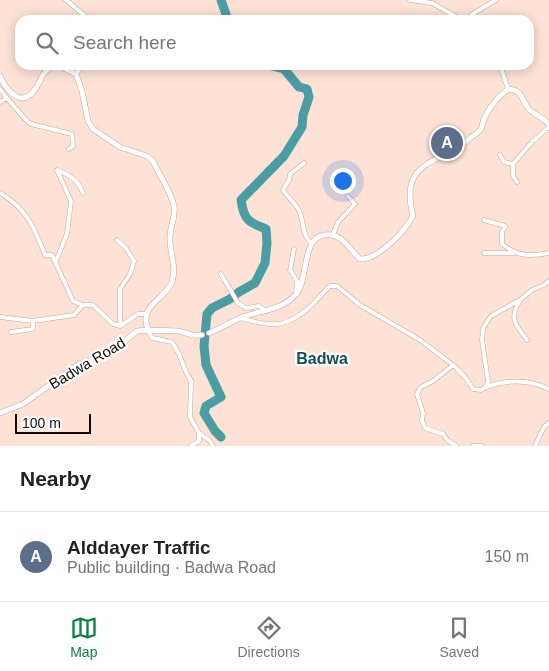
<!DOCTYPE html>
<html lang="en">
<head>
<meta charset="utf-8">
<style>
  body { margin:0; font-family:Helvetica,sans-serif; background:#f2f2f2; color:#222 }
  .scale { position:absolute; left:15px; bottom:12px; width:76px; box-sizing:border-box; padding-left:5px; border:2px solid #120a06; border-top:0; font-size:14px; line-height:18px; white-space:nowrap; color:#120a06; -webkit-text-stroke:4px #fff; paint-order:stroke }
  .you { position:absolute; left:342px; top:180px; width:18px; height:18px; margin:-12px; border:4px solid #fff; border-radius:50%; background:#1a73e8; box-shadow:0 0 0 8px #1a73e833 }
  .badge { display:grid; place-items:center; width:32px; height:32px; border-radius:50%; background:#0b8043; color:#fff; font-size:16px; font-weight:700 }
  .pin { position:absolute; translate:-50% -50%; border:2px solid #fff; box-shadow:0 1px 5px #0006 }
  .list { margin:0; padding:0; list-style:none }
  h2 { display:flex; justify-content:space-between; align-items:center; height:65px; margin:0; padding:0 20px; font-size:21px }
  h2 small { font-size:16px; font-weight:400; color:#767676 }
  .list li { display:grid; grid-template-columns:32px 1fr auto; gap:15px; align-items:center; box-sizing:border-box; height:90px; padding:0 20px; border-top:1px solid #e0e0e0 }
  .list b { display:block; font-size:19px; white-space:nowrap }
  .list p { margin:0; font-size:16px; white-space:nowrap; color:#767676 }
  .list em { font-size:16px; font-style:normal; color:#767676 }
  .icon { flex:none; width:28px; height:28px; fill:none; stroke:currentColor; stroke-width:2; stroke-linecap:round; stroke-linejoin:round }
  .map { position:relative; flex:none; width:549px; height:446px; overflow:hidden }
  .search { position:absolute; background:#fff; box-shadow:0 2px 12px #0003; left:15px; right:15px; top:15px; height:55px; display:flex; align-items:center; gap:12px; box-sizing:border-box; padding:0 18px; border-radius:15px; color:#767676; font-size:19px }
  .sheet { height:155px; background:#fff }
  nav { display:flex; justify-content:space-around; align-items:center; box-sizing:border-box; height:70px; border-top:1px solid #e0e0e0; background:#fff; font-size:14px; color:#767676 }
  nav a { display:grid; justify-items:center; gap:2px }
  nav .on { color:#0b8043 }
  .map>svg:first-child { display:block }
  .lines { fill:none; stroke-linecap:round; stroke-linejoin:round }
  .river { stroke:#4a9ea3; stroke-width:9 }
  .minor-casing { stroke:#c0a79b; stroke-width:5 }
  .tertiary-casing { stroke:#c0a79b; stroke-width:6 }
  .minor { stroke:#fff; stroke-width:4 }
  .tertiary { stroke:#fff; stroke-width:5 }
  .labels { text-anchor:middle; dominant-baseline:central; stroke-width:4.5; stroke-linejoin:round; paint-order:stroke }
  .street-label { font-size:15px; fill:#120a06; stroke:#fff }
  .neighbourhood-label { font-size:16px; font-weight:bold; fill:#114f52; stroke:#fff }
</style>
</head>
<body>
<div class="map">
<svg width="549" height="446" viewBox="0 0 549 446">
  <rect width="100%" height="100%" fill="#fde2d5"/>
  <g class="lines">
    <path class="river" d="M221 0 228 20
      M221 437 215 431 204 413 206 406 221 397 206 365 204 346 207 314 212 308 230 299 239 292 255 283 265 263 267 243 266 229C248 222 244 220 241 200L284 156 302 127 303 115 309 97 307 89 299 87 284 69 268 65"/>
    <g class="minor-casing">
      <path id="minor" d="M66 0 90 20
        M410 0 432 3 462 20
        M466 20 474 13 496 0
        M500 65 508 89
        M76 74 83 65
        M0 89 7 98 0 102
        M7 98 25 119 31 124 72 134 73 146 69 149
        M500 155 504 162 513 164
        M304 163 290 174 289 180 283 190C288 198 297 204 300 213 304 224 302 234 311 243
        M517 182 513 176V164L532 142 549 127
        M0 193C27 209 34 227 45 255H52L73 301 83 305H93L113 324 120 326 138 314H147
        M484 220 505 226 502 232V244C517 256 529 257 549 253
        M333 235 338 222 355 204 348 196
        M117 240 126 248 134 261 130 274 120 289V326
        M294 249 290 270 297 281 296 294
        M484 253H514
        M56 261 67 234 71 201 57 170C68 174 79 181 83 193
        M221 274 238 303 246 308 259 306 266 311
        M520 300C509 319 515 324 527 340
        M0 317 33 321 74 315 83 305
        M240 318C274 327 286 329 313 304 319 298 323 292 330 286H337L360 305 420 340 453 365 433 381 421 387 417 394 423 413 422 421 425 428 443 434 447 440 456 446
        M148 330 152 338 172 342 179 354 186 372 191 381 190 417 199 433V441L191 446
        M11 332 33 329V321
        M453 365 466 378 473 389 481 390 486 387 488 381 482 340 483 328 491 316 520 300 532 290 544 285 549 281
        M486 387C508 379 528 379 549 389
        M199 433 209 440 213 446
        M473 446H482
        M535 446 544 427 549 423"/>
    </g>
    <g class="tertiary-casing">
      <path id="tertiary" d="M0 76C5 88 19 107 32 93 43 82 38 74 54 65L62 67 76 74 82 91 88 121 93 129 120 147 147 156 153 161C159 175 171 191 174 206 176 218 169 228 170 240 170 254 177 268 172 282 165 300 138 305 148 330 158 331 168 330 178 331 187 332 192 337 202 335
        M209 333C220 329 229 323 240 318 259 310 282 311 296 294 309 279 301 239 324 235 330 234 337 236 342 240 349 245 353 253 360 259 378 260 405 231 413 216 399 160 436 166 469 139 472 136 478 133 481 129 483 125 483 119 486 115 491 104 499 97 508 89 523 90 521 99 528 108 532 113 544 119 549 124
        M0 413 23 404 79 364 100 358 120 345 137 331 148 330"/>
    </g>
    <use href="#minor" class="minor"/>
    <use href="#tertiary" class="tertiary"/>
  </g>
  <g class="labels">
    <g class="street-label">
      <text transform="translate(87 363) rotate(-31)">Badwa Road</text>
    </g>
    <g class="neighbourhood-label">
      <text x="322" y="358">Badwa</text>
    </g>
  </g>
</svg>
<div class="scale">100 m</div>
<div class="you"></div>
<div class="pin badge" style="left:447px;top:143px;background:#5c6f8a">A</div>
<div class="search"><svg class="icon" aria-label="search" viewBox="0 0 24 24"><circle cx="10" cy="10" r="6"/><path d="M15 15l6 6"/></svg>Search here</div>
</div>
<section class="sheet">
<h2>Nearby<small></small></h2>
<ul class="list">
<li><span class="badge" style="background:#5c6f8a">A</span><div><b>Alddayer Traffic</b><p>Public building · Badwa Road</p></div><em>150 m</em></li>
</ul>
</section>
<nav>
<a class="on"><svg class="icon" aria-label="map" viewBox="0 0 24 24"><path d="M3 6l6-2 6 2 6-2v14l-6 2-6-2-6 2zM9 4v14M15 6v14"/></svg>Map</a>
<a><svg class="icon" aria-label="directions" viewBox="0 0 24 24"><path d="M12 3l9 9-9 9-9-9zM9 14v-3h6M13 9l2 2-2 2"/></svg>Directions</a>
<a><svg class="icon" aria-label="saved" viewBox="0 0 24 24"><path d="M7 4h10v16l-5-4-5 4z"/></svg>Saved</a>
</nav>
</body>
</html>
